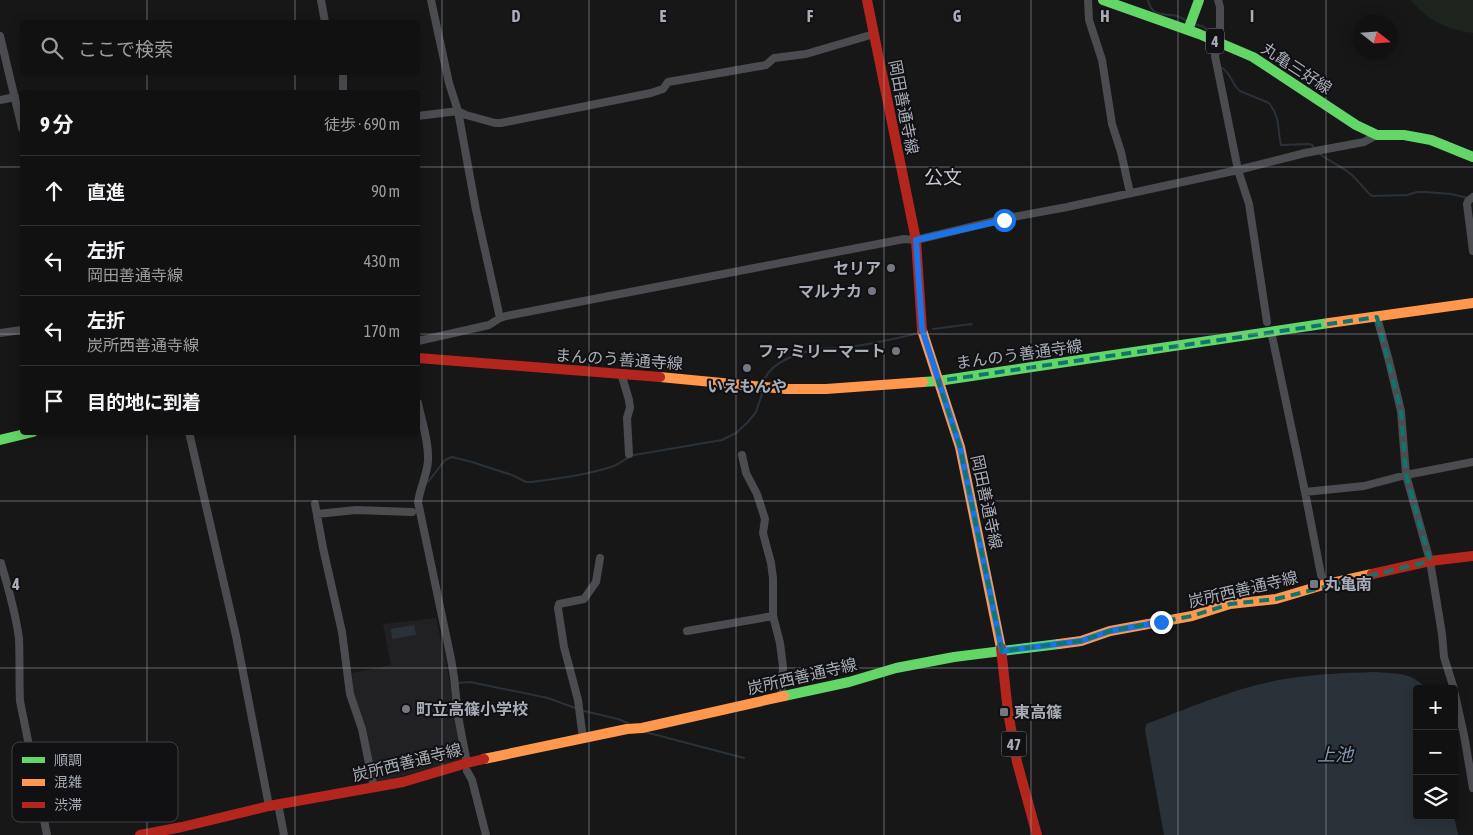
<!DOCTYPE html>
<html lang="ja">
<head>
<meta charset="utf-8">
<style>
  body { margin:0; font-family:"Asap Condensed","Noto Sans JP",sans-serif; background:#1e1f1f; color:#f1f3f6 }
  .controls { position:absolute; right:15px; bottom:15px; display:grid; overflow:hidden; border-radius:5px; box-shadow:0 2px 12px #0003 }
  .controls button { width:45px; height:45px; display:grid; place-items:center; padding:0; border:0; border-bottom:1px solid #303131; background:#111; color:#f1f3f6; font:25px sans-serif }
  .compass { position:absolute; left:1353px; top:15px; width:45px; height:45px; border-radius:50%; background:#111; box-shadow:0 2px 12px #0003; rotate:107deg }
  .stop { position:absolute; width:15px; height:15px; margin:-11px; border:4px solid #1a73e8; border-radius:50%; background:#fff }
  .stop.end { background:#1a73e8; border-color:#fff; box-shadow:0 1px 5px #0008 }
  .list { margin:0; padding:0; list-style:none }
  h2 { display:flex; justify-content:space-between; align-items:center; height:65px; margin:0; padding:0 20px; font-size:21px }
  h2 small { font-size:16px; font-weight:400; color:#9c9d9f }
  .list li { display:grid; grid-template-columns:32px 1fr auto; gap:15px; align-items:center; box-sizing:border-box; height:70px; padding:0 20px; border-top:1px solid #303131 }
  .list b { display:block; font-size:19px; white-space:nowrap }
  .list p { margin:0; font-size:16px; white-space:nowrap; color:#9c9d9f }
  .list em { font-size:16px; font-style:normal; color:#9c9d9f }
  .icon { flex:none; width:28px; height:28px; fill:none; stroke:currentColor; stroke-width:2; stroke-linecap:round; stroke-linejoin:round }
  .map { position:relative; flex:none; width:1473px; height:835px; overflow:hidden }
  .search { position:absolute; background:#111; box-shadow:0 2px 12px #0003; left:20px; top:20px; width:400px; height:55px; display:flex; align-items:center; gap:12px; box-sizing:border-box; padding:0 18px; border-radius:5px; color:#9c9d9f; font-size:19px }
  .panel { position:absolute; background:#111; box-shadow:0 2px 12px #0003; left:20px; top:90px; width:400px; height:345px; border-radius:5px }
  .map>svg:first-child { display:block }
  .built { fill:#212123 }
  .green { fill:#1d241e }
  .water { fill:#2a3239 }
  .lines { fill:none; stroke-linecap:round; stroke-linejoin:round }
  .stream { stroke:#2a3239; stroke-width:2 }
  .street { stroke:#4b4c50; stroke-width:8 }
  .fast { stroke:#63d668; stroke-width:10 }
  .slow { stroke:#ff974d; stroke-width:10 }
  .jam { stroke:#b3261e; stroke-width:10 }
  .route { stroke:#1a73e8; stroke-width:6 }
  .marked { fill:none; stroke:#0f766e; stroke-width:4; stroke-dasharray:10 6; stroke-linejoin:round }
  .grid { fill:none; stroke:#a8adb8; stroke-width:1; stroke-opacity:0.55 }
  .poi-dot { fill:#757880; stroke:#111113; stroke-width:2 }
  .labels { text-anchor:middle; dominant-baseline:central; stroke-width:4; stroke-linejoin:round; paint-order:stroke }
  .shield { fill:#111113; stroke:#7b7e86; stroke-width:1 }
  .shield-label { font-size:15px; font-weight:bold; fill:#a8adb8 }
  .street-label { font-size:16px; fill:#a8adb8; stroke:#111113 }
  .poi-label { font-size:16px; font-weight:bold; fill:#a8adb8; stroke:#111113; text-anchor:end }
  .water-label { font-size:18px; font-style:italic; fill:#7f9bb3; stroke:#111113 }
  .quarter-label { font-size:19px; fill:#c9ccd4; stroke:#111113 }
  .key { fill:#111113; stroke:#3e4045; stroke-width:1 }
  .key-label { font-size:14px; fill:#a8adb8 }
  .grid-label { font-size:16px; text-anchor:middle; font-weight:bold; fill:#a8adb8; stroke:#111113; stroke-width:4; stroke-linejoin:round; paint-order:stroke }
</style>
</head>
<body>
<div class="map">
<svg width="1473" height="835" viewBox="0 0 1473 835">
  <rect width="100%" height="100%" fill="#171717"/>
  <path class="built" d="M436 618 450 682 462 761 375 783 353 692 352 673 391 665 383 624Z"/>
  <path class="green" d="M1411 0H1473V33C1450 31 1425 19 1411 0Z"/>
  <path class="water" d="M414 625 416 635 392 639 391 629Z
    M1374 672C1397 674 1410 671 1427 689H1417V816H1454L1458 835H1164L1145 730 1146 724C1191 707 1237 687 1285 679 1315 674 1344 673 1374 672Z"/>
  <g class="lines">
    <path class="stream" d="M1148 0C1152 18 1164 13 1177 16 1181 17 1185 20 1188 22
      M1195 24 1204 27 1210 33
      M1222 68C1232 74 1231 84 1240 91L1269 103C1281 118 1277 129 1281 145L1309 144 1312 145 1315 149
      M1320 154C1329 161 1338 165 1347 171 1357 178 1363 189 1372 196L1407 195 1417 192H1426L1451 194 1468 198
      M933 329 972 324
      M764 380C772 361 800 352 819 349 825 347 832 349 839 348 864 346 894 339 919 333
      M428 482 445 460 452 457 472 462 512 475 526 482H532C560 478 587 475 614 466 621 463 627 457 634 455L722 440 736 433 747 423 756 412 763 391
      M446 651 448 661
      M458 683 470 682 548 698 575 708
      M584 711 618 719 628 723
      M645 732 744 758"/>
    <path class="street" d="M321 0 325 22
      M431 0 449 83 458 111 476 210 500 318
      M1088 0 1089 20 1102 60 1112 124 1121 152 1130 193
      M1218 0 1220 7V36L1215 56 1238 170 1249 204 1267 322
      M0 36 22 128
      M343 72V92
      M0 100 15 97
      M418 116 458 111 466 115 495 123H501L651 93 663 89 668 82 766 65 774 58 806 54 874 34
      M1473 197 1468 201 1467 204 1473 251
      M1377 317 1389 361 1401 411 1406 475 1430 561 1442 634 1444 657 1454 689
      M1271 331 1305 492 1323 585
      M0 333 22 330
      M418 341 489 325 500 318 506 316 904 239 916 240 1008 218 1067 207 1238 170 1305 153 1364 142 1377 135
      M621 373 629 400 630 408 627 418 629 454
      M418 403C422 422 429 442 428 461 427 475 420 488 418 502L451 659 454 677 458 716 467 763
      M189 432 236 636 269 806
      M742 455 746 473 757 494 765 519 763 533 771 563 773 578V616L780 643 783 667 781 696
      M1305 492 1364 486 1406 475 1473 462
      M315 504 323 548 342 632 350 694 362 729 374 788
      M317 514 356 510 412 512
      M1 563C8 588 16 613 19 639 20 660 19 680 20 701L47 835
      M687 631 773 616
      M1454 690 1464 735 1473 788
      M583 739 578 700 564 647 558 608 559 604 584 599 596 582 600 558
      M467 771 472 780 486 835
      M279 809 284 835"/>
    <path class="fast" d="M1103 0 1199 34 1253 57 1356 125 1377 135H1404L1431 140 1473 157
      M1188 30 1199 0
      M923 382 938 381 1329 323
      M0 440 33 432
      M784 696 849 682 896 668 954 657 1059 644"/>
    <path class="slow" d="M1329 323 1473 303
      M922 330 960 447 1001 648
      M660 377 786 389H826L923 382
      M1059 644 1081 641 1110 631 1192 616 1230 604 1276 599 1323 585 1372 574
      M484 759 627 729 642 728 784 696"/>
    <path class="jam" d="M867 0 916 240 922 330
      M418 358 660 377
      M1372 574 1430 561 1473 556
      M1001 648 1008 712 1017 762 1037 835
      M140 835 182 827 269 806 403 782 467 763 484 759"/>
  </g>
  <g class="lines">
    <path class="route" d="M1004 220 916 240 922 329 960 447 1002 651 1081 641 1110 631 1161 622"/>
  </g>
  <path class="marked" d="M1377 317 1401 411 1406 475 1430 561 1276 599 1230 604 1192 616 1110 631 1081 641 1002 651 960 447 938 381Z"/>
  <path class="grid" d="M147 0V22M295 0V22M442 0V835M589 0V835M736 0V835M884 0V835M1031 0V835M1178 0V835M1326 0V835M147 72V92M295 72V92M0 167H22M418 167H1473M0 334H22M418 334H1473M147 432V835M295 432V835M0 501H1473M0 668H1473"/>
  <g class="poi-dot">
    <circle cx="891" cy="268" r="5"/>
    <circle cx="872" cy="291" r="5"/>
    <circle cx="896" cy="351" r="5"/>
    <circle cx="747" cy="368" r="5"/>
    <rect x="1309" y="579" width="10" height="10" rx="2.5"/>
    <circle cx="406" cy="709" r="5"/>
    <rect x="999" y="707" width="10" height="10" rx="2.5"/>
  </g>
  <g class="labels">
    <g class="shield">
      <rect x="1206" y="28.5" width="18" height="25" rx="4"/>
      <rect x="1001.5" y="731.5" width="25" height="25" rx="4"/>
    </g>
    <g class="shield-label">
      <text x="1215" y="41">4</text>
      <text x="1014" y="744">47</text>
    </g>
    <g class="street-label">
      <text transform="translate(1297 68) rotate(33)">丸亀三好線</text>
      <text transform="translate(904 107) rotate(79)">岡田善通寺線</text>
      <text transform="translate(1019 354) rotate(-8)">まんのう善通寺線</text>
      <text transform="translate(619 359) rotate(4)">まんのう善通寺線</text>
      <text transform="translate(987 502) rotate(78)">岡田善通寺線</text>
      <text transform="translate(1243 589) rotate(-13)">炭所西善通寺線</text>
      <text transform="translate(802 676) rotate(-13)">炭所西善通寺線</text>
      <text transform="translate(407 762) rotate(-14)">炭所西善通寺線</text>
    </g>
    <g class="poi-label">
      <text x="881" y="268">セリア</text>
      <text x="862" y="291">マルナカ</text>
      <text x="886" y="351">ファミリーマート</text>
      <text x="747" y="386" text-anchor="middle">いえもんや</text>
      <text x="1324" y="584" text-anchor="start">丸亀南</text>
      <text x="416" y="709" text-anchor="start">町立高篠小学校</text>
      <text x="1014" y="712" text-anchor="start">東高篠</text>
    </g>
    <g class="water-label">
      <text x="1335" y="754">上池</text>
    </g>
    <g class="quarter-label">
      <text x="943" y="177">公文</text>
    </g>
  </g>
  <rect x="12" y="742" width="166" height="80" rx="8" class="key"/>
  <rect x="22" y="757" width="23" height="6" fill="#63d668"/>
  <rect x="22" y="779" width="23" height="7" fill="#ff974d"/>
  <rect x="22" y="802" width="23" height="6" fill="#b3261e"/>
  <g class="key-label">
    <text x="54" y="765">順調</text>
    <text x="54" y="787">混雑</text>
    <text x="54" y="810">渋滞</text>
  </g>
  <g class="grid-label">
    <text x="516" y="22">D</text>
    <text x="663" y="22">E</text>
    <text x="810" y="22">F</text>
    <text x="957" y="22">G</text>
    <text x="1105" y="22">H</text>
    <text x="1252" y="22">I</text>
    <text x="16" y="590">4</text>
  </g>
</svg>
<div class="controls">
<button>+</button>
<button>−</button>
<button><svg class="icon" aria-label="layers" viewBox="0 0 24 24"><path d="M12 4l9 5-9 5-9-5zM3 14l9 5 9-5"/></svg></button>
</div>
<svg class="compass" viewBox="-18 -18 36 36"><path d="M0-13l5 13h-10z" fill="#e53935"/><path d="M0 13l5-13h-10z" fill="#9c9d9f"/></svg>
<div class="stop" style="left:1004px;top:220px"></div>
<div class="stop end" style="left:1161px;top:622px"></div>
<div class="search"><svg class="icon" aria-label="search" viewBox="0 0 24 24"><circle cx="10" cy="10" r="6"/><path d="M15 15l6 6"/></svg>ここで検索</div>
<section class="panel">
<h2>9 分<small>徒歩 · 690 m</small></h2>
<ul class="list">
<li><svg class="icon" aria-label="ahead" viewBox="0 0 24 24"><path d="M12 20V5M6 11l6-6 6 6"/></svg><div><b>直進</b></div><em>90 m</em></li>
<li><svg class="icon" aria-label="left" viewBox="0 0 24 24"><path d="M17 20v-9H6M10 6l-5 5 5 5"/></svg><div><b>左折</b><p>岡田善通寺線</p></div><em>430 m</em></li>
<li><svg class="icon" aria-label="left" viewBox="0 0 24 24"><path d="M17 20v-9H6M10 6l-5 5 5 5"/></svg><div><b>左折</b><p>炭所西善通寺線</p></div><em>170 m</em></li>
<li><svg class="icon" aria-label="arrive" viewBox="0 0 24 24"><path d="M6 21V4h12l-3 4 3 4H6"/></svg><div><b>目的地に到着</b></div></li>
</ul>
</section>
</div>
</body>
</html>
